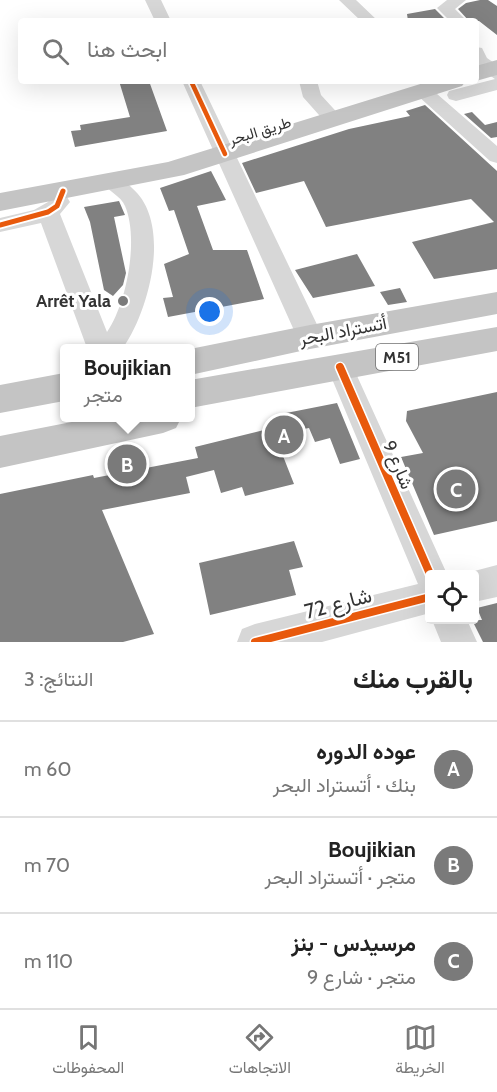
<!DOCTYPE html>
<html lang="ar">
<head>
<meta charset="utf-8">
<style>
  body { margin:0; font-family:Cabin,Vazirmatn,sans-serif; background:#f2f2f2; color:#222; direction:rtl }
  .controls { position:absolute; right:18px; bottom:18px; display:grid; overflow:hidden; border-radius:6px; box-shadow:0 6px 24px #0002 }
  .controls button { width:54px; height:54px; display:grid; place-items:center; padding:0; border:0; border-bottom:2px solid #e0e0e0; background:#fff; color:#222; font:30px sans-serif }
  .you { position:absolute; left:210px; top:312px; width:21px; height:21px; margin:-15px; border:4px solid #fff; border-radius:50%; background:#1a73e8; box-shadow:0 0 0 9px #1a73e833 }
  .badge { display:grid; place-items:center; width:39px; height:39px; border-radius:50%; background:#7a7a7a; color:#fff; font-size:20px; font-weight:700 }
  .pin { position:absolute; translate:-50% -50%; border:3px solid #fff; box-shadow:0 2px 6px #0006 }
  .popup { position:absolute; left:60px; top:344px; width:135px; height:78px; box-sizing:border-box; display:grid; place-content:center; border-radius:6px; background:#fff; filter:drop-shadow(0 2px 4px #0005); font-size:20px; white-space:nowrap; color:#767676 }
  .popup b { font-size:22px; color:#222 }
  .popup::after { content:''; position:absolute; left:50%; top:100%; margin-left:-12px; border:12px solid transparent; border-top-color:#fff }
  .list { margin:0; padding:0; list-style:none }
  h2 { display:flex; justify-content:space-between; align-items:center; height:78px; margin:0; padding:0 24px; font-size:26px }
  h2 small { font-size:20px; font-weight:400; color:#767676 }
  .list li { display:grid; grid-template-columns:39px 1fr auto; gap:18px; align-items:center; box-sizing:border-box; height:96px; padding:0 24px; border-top:2px solid #e0e0e0 }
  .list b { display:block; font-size:22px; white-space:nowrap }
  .list p { margin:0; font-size:20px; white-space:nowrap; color:#767676 }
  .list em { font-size:20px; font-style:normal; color:#767676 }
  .icon { flex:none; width:33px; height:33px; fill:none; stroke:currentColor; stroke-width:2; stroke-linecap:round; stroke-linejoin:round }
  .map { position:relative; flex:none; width:497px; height:642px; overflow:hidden; direction:ltr }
  .search { position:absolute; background:#fff; box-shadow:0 6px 24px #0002; left:18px; right:18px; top:18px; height:66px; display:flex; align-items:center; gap:15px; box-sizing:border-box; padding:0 21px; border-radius:6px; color:#767676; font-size:22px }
  .sheet { height:366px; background:#fff }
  nav { display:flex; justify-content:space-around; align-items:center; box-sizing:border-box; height:84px; border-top:2px solid #e0e0e0; background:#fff; font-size:16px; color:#767676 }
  nav a { display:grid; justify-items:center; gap:3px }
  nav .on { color:#7a7a7a }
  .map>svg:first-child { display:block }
  .building { fill:#818181 }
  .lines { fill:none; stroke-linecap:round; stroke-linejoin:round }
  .minor { fill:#d7d7d7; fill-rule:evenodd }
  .highway { fill:#c4c4c4; fill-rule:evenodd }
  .cycleway-far2-casing { stroke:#fff; stroke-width:8 }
  .cycleway-far1-casing { stroke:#fff; stroke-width:9 }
  .cycleway-casing { stroke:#fff; stroke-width:11 }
  .cycleway-far2 { stroke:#e8590c; stroke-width:4.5 }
  .cycleway-far1 { stroke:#e8590c; stroke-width:5 }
  .cycleway { stroke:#e8590c; stroke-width:8 }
  .poi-dot { fill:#7a7a7a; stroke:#fff; stroke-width:2 }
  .labels { text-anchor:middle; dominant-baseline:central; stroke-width:6; stroke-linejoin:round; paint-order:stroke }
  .far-street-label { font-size:15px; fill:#333; stroke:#fff }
  .shield { fill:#fff; stroke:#707070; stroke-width:1.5 }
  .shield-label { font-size:16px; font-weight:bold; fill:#333 }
  .poi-label { font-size:18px; font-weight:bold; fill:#333; stroke:#fff; text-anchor:end }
  .street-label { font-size:18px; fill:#333; stroke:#fff }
  .near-street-label { font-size:21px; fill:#333; stroke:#fff }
</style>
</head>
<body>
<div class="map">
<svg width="497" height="642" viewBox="0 0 497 642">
  <rect width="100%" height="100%" fill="#fff"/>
  <path class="building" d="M480 0H488L497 6V35L479 21H469L458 9 466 3Z
    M435 9 447 21H408L407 14Z
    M119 81H149L167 131 75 147 71 131 81 130 80 125 130 117Z
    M425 105 497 171V269L434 279 412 242 494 222 471 199 326 227 304 181 256 193 242 163 349 129 410 116 406 111Z
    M472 112 485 125 497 122V137L491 138 464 114Z
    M211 171 226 200 197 206 213 250H247L264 299 168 317 163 298 173 297 164 264 189 254 174 210 169 211 160 188Z
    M119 201 125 215 114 217 126 273 123 285 113 296 104 290 90 222 84 207Z
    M357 254 375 286 313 298 295 270Z
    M400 288 407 302 388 305 380 292Z
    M497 392V521L434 535 401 457 423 453 406 421 407 411Z
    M337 403 360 459 340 464 330 438 315 442 309 428 287 432 281 414Z
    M272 428 294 484 245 496 242 487 221 493 214 470 186 477 190 493 102 510 154 634 123 642H0V494L93 475 94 478 198 458 195 447Z
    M294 541 303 567 289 570 296 595 210 615 199 563Z
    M497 603V642H483L472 620H482L477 608Z"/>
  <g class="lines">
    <path class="minor" d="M145 0H161L171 21H155Z
      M339 0H356L378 21H361Z
      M447 0H466L455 9 467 21H450L437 8Z
      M476 47 482 48 487 58 497 65V90L456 101 449 99 447 95 449 91 495 79 476 66Z
      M182 81H200L323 337 319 344 310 347 301 344 297 337Z
      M299 81H317L321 95 344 120 341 124H327L303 97Z
      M423 85 429 87 497 146V163L490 161 417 95 414 91 417 87Z
      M113 176C121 178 126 182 132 188 173 223 149 311 123 348H87L41 223 0 232V218L34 210 48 202 51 197 59 195 67 197 70 202 60 214 107 332C127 303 139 238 125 206 121 196 108 191 102 182L106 178Z
      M340 357 350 360 353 367 447 574H430V613L322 642H237L242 629 255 624 418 584 327 367 330 360Z
      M497 565V597L474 602V574H463Z
      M432 620H467L477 642H441Z"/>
    <path class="highway" d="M497 60V75L476 81V66Z
      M430 81H466L462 86 184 175 0 211V193L168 162Z
      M497 292V314L310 349 190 375V349L310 325Z
      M497 327V351L190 408V380Z
      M64 373V401L0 413V385Z
      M92 418H181L176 428 163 433 0 468V436Z"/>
    <g class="cycleway-far2-casing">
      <path id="cycleway-far2" d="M191 81 225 154"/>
    </g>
    <g class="cycleway-far1-casing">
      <path id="cycleway-far1" d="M0 225 48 212 57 206 63 191"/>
    </g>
    <g class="cycleway-casing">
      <path id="cycleway" d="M340 367 430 574
        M255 642 430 597"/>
    </g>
    <use href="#cycleway-far2" class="cycleway-far2"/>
    <use href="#cycleway-far1" class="cycleway-far1"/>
    <use href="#cycleway" class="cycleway"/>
  </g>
  <circle class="poi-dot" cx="123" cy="301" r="6"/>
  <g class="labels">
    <g class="far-street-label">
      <text transform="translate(260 131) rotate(-17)">طريق البحر</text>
    </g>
    <rect class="shield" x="376" y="344" width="42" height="26" rx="4.5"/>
    <g class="shield-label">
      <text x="397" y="357">M51</text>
    </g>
    <g class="poi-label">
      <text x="111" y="301">Arrêt Yala</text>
    </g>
    <g class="street-label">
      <text transform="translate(343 331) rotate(-11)">أتستراد البحر</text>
      <text transform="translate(398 465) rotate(67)">شارع 9</text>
    </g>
    <g class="near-street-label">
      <text transform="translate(338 603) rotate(-15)">شارع 72</text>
    </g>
  </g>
</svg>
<div class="controls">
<button><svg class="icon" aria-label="locate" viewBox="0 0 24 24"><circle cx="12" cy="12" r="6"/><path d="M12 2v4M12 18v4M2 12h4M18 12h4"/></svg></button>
</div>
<div class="you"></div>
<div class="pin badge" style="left:284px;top:435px">A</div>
<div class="pin badge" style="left:127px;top:464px">B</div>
<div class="popup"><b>Boujikian</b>متجر</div>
<div class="pin badge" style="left:456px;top:489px">C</div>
<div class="search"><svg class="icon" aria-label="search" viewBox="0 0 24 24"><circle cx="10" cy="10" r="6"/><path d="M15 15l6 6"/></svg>ابحث هنا</div>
</div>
<section class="sheet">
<h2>بالقرب منك<small>النتائج: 3</small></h2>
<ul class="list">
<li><span class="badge">A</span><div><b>عوده الدوره</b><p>بنك · أتستراد البحر</p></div><em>60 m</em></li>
<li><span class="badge">B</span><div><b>Boujikian</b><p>متجر · أتستراد البحر</p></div><em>70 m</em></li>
<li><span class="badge">C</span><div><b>مرسيدس - بنز</b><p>متجر · شارع 9</p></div><em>110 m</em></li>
</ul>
</section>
<nav>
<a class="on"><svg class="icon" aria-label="map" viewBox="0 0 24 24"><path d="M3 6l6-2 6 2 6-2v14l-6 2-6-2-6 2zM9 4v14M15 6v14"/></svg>الخريطة</a>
<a><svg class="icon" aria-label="directions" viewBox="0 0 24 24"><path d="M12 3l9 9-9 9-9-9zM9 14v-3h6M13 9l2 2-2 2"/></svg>الاتجاهات</a>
<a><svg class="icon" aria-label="saved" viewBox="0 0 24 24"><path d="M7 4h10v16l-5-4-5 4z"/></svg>المحفوظات</a>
</nav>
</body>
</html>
